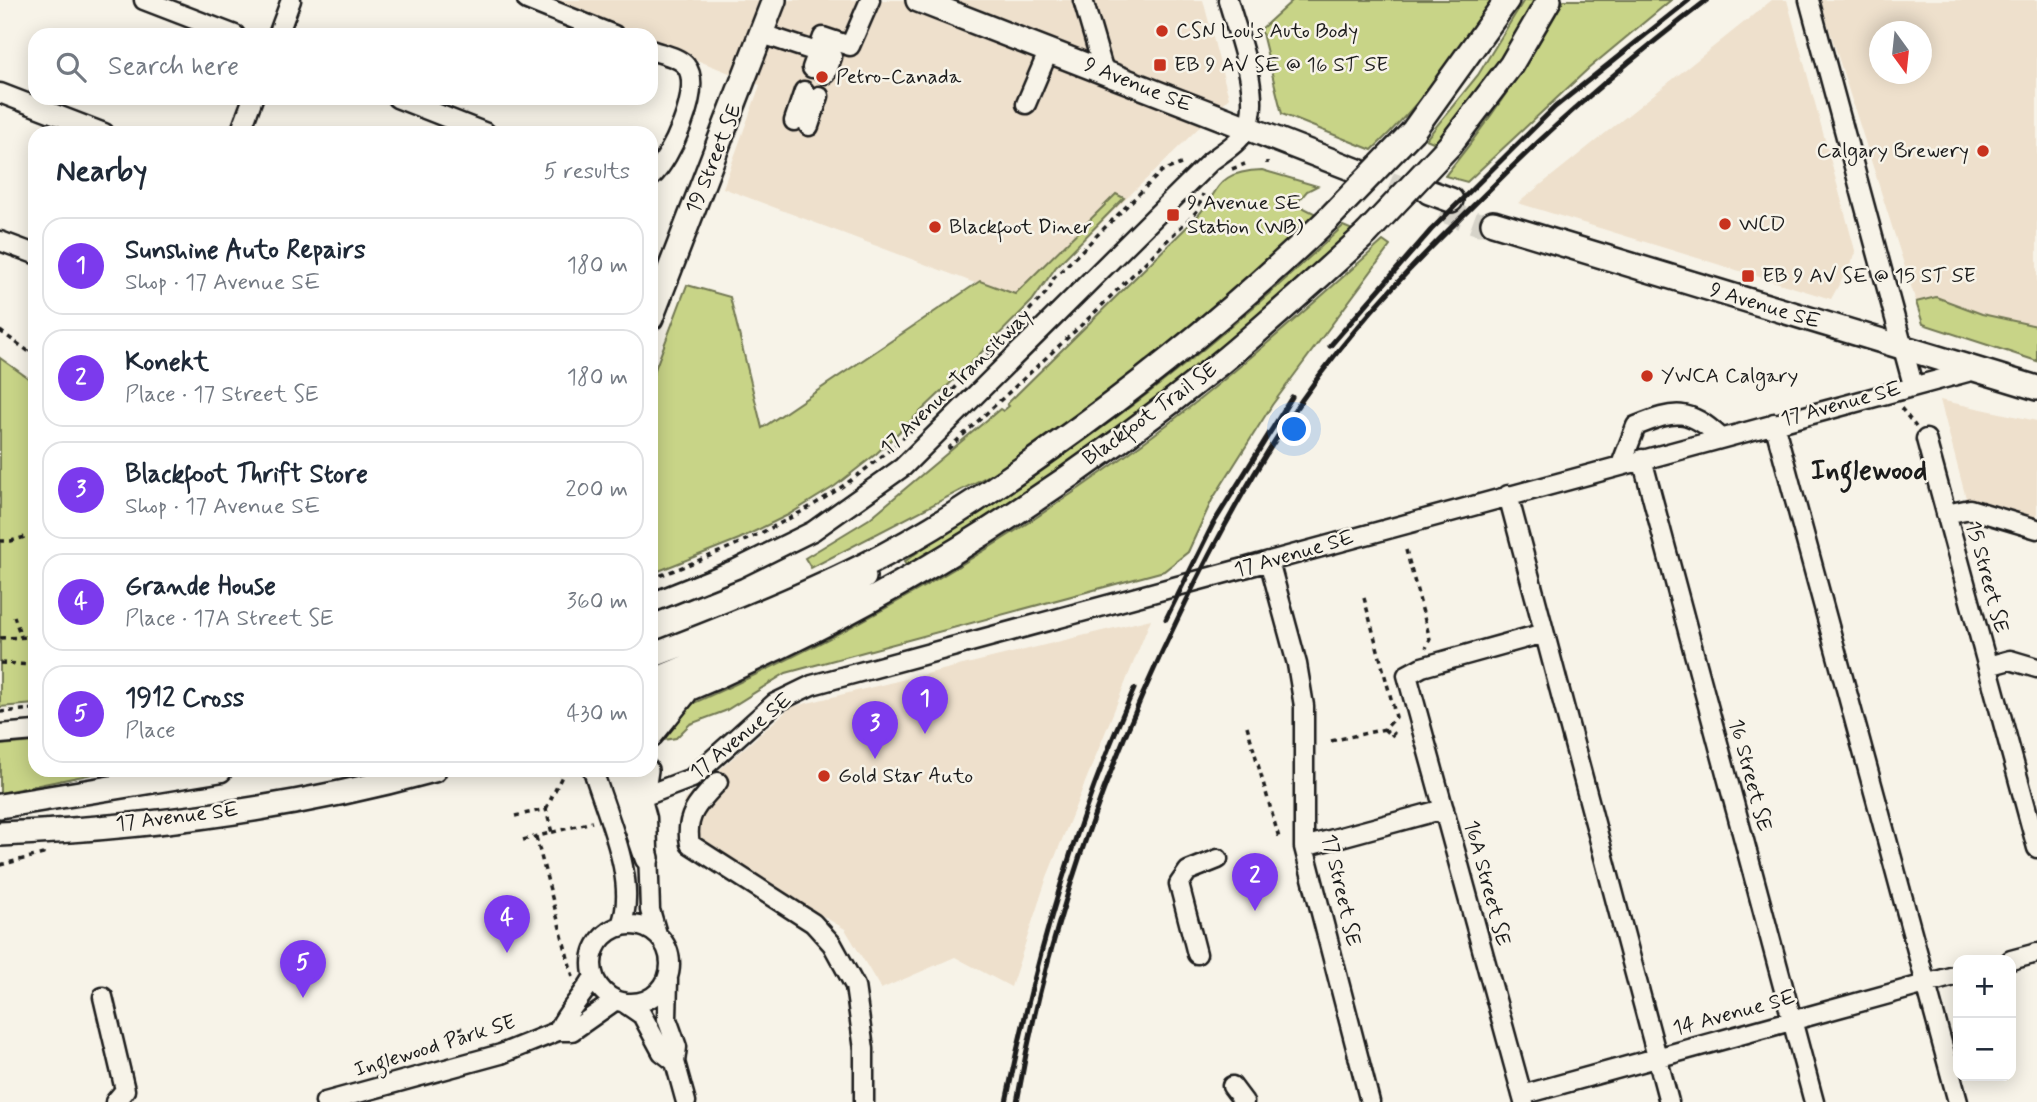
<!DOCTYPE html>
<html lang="en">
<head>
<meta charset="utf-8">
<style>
  body { margin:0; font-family:Mynerve,sans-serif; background:#f2f2f3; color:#1f2937 }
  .controls { position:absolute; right:21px; bottom:21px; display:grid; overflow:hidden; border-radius:14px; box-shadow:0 4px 18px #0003 }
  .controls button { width:63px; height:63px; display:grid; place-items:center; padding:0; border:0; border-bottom:2px solid #e0e1e3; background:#fff; color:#1f2937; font:35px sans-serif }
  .compass { position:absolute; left:1869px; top:21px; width:63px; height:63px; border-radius:50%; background:#fff; box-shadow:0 4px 18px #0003; rotate:165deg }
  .you { position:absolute; left:1295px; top:430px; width:24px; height:24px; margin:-18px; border:5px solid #fff; border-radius:50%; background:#1a73e8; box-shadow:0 0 0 10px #1a73e833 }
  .badge { display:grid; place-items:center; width:46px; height:46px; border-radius:50%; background:#7c3aed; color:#fff; font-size:23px; font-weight:700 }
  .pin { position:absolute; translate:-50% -58px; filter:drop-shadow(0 2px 4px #0008) }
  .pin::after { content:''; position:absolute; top:37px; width:24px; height:21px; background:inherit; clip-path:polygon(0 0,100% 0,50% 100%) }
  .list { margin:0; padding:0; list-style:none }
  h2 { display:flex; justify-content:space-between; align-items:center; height:91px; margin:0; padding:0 28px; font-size:30px }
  h2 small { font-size:23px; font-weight:400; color:#747a83 }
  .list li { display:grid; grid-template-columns:46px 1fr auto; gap:21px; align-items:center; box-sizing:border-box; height:98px; margin:0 14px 14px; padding:0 14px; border:2px solid #e0e1e3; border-radius:21px }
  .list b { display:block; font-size:26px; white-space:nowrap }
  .list p { margin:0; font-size:23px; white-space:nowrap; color:#747a83 }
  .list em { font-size:23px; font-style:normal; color:#747a83 }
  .icon { flex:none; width:38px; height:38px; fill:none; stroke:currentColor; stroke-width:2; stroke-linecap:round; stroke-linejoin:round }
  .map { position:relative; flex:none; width:2037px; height:1102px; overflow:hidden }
  .search { position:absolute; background:#fff; box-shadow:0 4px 18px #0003; left:28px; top:28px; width:630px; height:77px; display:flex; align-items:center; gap:18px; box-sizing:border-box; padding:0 24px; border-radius:21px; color:#747a83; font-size:26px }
  .panel { position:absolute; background:#fff; box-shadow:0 4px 18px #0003; left:28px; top:126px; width:630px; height:651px; border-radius:21px }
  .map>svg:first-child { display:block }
  .built { fill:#eee0cc; fill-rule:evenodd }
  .green { fill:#c8d487; stroke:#727852; stroke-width:2 }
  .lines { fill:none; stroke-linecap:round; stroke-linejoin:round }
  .major-tunnel { stroke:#d6d3c9; stroke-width:23; stroke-dasharray:23 11; stroke-linecap:butt }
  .minor-casing { stroke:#1c1c1c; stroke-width:23 }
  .major-casing { stroke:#1c1c1c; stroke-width:28 }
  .path { stroke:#1c1c1c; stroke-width:3.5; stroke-dasharray:5 5; stroke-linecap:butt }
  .minor { stroke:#f7f3e8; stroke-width:18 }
  .major { stroke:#f7f3e8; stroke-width:23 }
  .rail { stroke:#1c1c1c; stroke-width:5 }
  .major-bridge-casing { stroke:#1c1c1c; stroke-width:28; stroke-linecap:butt }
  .major-bridge { stroke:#f7f3e8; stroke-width:23 }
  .poi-dot { fill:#c8321e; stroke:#f7f3e8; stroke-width:2.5 }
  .labels { text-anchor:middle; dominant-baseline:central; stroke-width:5; stroke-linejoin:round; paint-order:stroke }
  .poi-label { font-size:21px; fill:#1c1c1c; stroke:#f7f3e8; text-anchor:start }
  .street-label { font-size:21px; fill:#1c1c1c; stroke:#f7f3e8 }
  .district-label { font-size:28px; font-weight:bold; fill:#1c1c1c; stroke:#f7f3e8 }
</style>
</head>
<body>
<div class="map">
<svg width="2037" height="1102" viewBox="0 0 2037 1102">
  <rect width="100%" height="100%" fill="#f7f3e8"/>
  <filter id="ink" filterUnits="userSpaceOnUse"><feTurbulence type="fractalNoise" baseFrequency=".0143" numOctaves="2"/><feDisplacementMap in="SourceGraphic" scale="14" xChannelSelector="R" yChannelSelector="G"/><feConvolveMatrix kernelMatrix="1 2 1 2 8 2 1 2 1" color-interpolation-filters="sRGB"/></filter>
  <g filter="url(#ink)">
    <path class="built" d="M545 0H1203L1229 98 1082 242 1026 290 1012 297 723 188 760 85 651 42V35H634Z
      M1772 0H1787L1856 254 1831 299 1518 203Z
      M1820 0H2037V326L1982 314 1936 297 1916 302ZM1880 32H1922V74H1880Z
      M1940 400 2037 421V522L1967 502Z
      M1151 619 1047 877 1011 987 955 957 881 989 845 929 695 842 679 840 685 800 791 707Z"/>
    <path class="green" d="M1293 0H1492C1458 56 1419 105 1372 150L1282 114 1261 29Z
      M1524 0H1536L1498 64 1438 144 1426 139 1478 75Z
      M1564 0H1671L1588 69 1467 182 1445 176C1490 120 1529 63 1564 0Z
      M1262 170 1317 186 1307 191 1296 204 1316 214 1222 301 1174 341 1021 456 992 474 811 568 805 558 869 519 1000 409 1003 411 1009 406 1007 404 1196 218C1222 189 1214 172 1262 170Z
      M1116 194 1124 198 1056 267 1032 301 962 372 876 454 835 486 788 515 739 539 651 574V380L687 285 730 297 762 428 980 281 1015 294Z
      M1343 226 1355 231 1261 317 1102 443 909 569 904 562C963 519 1026 483 1085 440 1176 375 1262 303 1343 226Z
      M1383 241 1390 246 1272 405 1212 500 1188 552 1164 571 786 673 725 711 690 724 676 738 664 740 666 736 662 734 676 714 696 702C873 624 1038 526 1190 407 1257 354 1320 298 1383 241Z
      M1936 297 1982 314 2037 326V361L1923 324 1916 302Z
      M0 358 35 383V704L0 707Z
      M35 742V770H112L0 793V745Z"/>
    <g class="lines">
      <path class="major-tunnel" d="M1358 171 1413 192H1426
        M1441 210 1479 224 1493 223"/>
      <g class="minor-casing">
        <path id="minor" d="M144 0 235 35
          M527 0 614 35
          M1083 0 1104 72
          M1809 0 1913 385
          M762 34 832 57 826 74
          M278 35 291 0
          M651 50C661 54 680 57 686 66 704 88 670 160 651 177
          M812 68 823 37 850 46 870 0
          M0 93 104 133
          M397 98 486 133
          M1026 104 1049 50
          M794 121 804 91
          M809 126 819 96
          M240 133 253 98
          M0 241 35 254
          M1774 423 1958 1102
          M1926 439 2037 848
          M1642 459 1814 1102
          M1621 465 1636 426C1676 410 1688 408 1720 437
          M1508 495 1669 1102
          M1946 514 1970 509 2037 529
          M1269 561 1297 664 1304 706V847L1370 1102
          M651 603 736 569 813 531 903 467 1211 161C1223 152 1240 142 1247 128 1263 97 1237 33 1228 0
          M1988 666 2010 660 2037 668
          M0 734 35 731
          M593 770C606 813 640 885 620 927
          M634 770 647 818 650 910 657 934
          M718 782C700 801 684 815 690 844L813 923 832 944 855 986 864 1049V1102
          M642 797 692 778 775 703 812 685 1975 370
          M1304 847 1444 809
          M592 964a39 39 0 1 1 78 0a39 39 0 1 1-78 0Z
          M1197 954 1179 884 1188 871 1218 859
          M2011 960 2037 953
          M668 980 667 1019 677 1047 675 1062 686 1102
          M103 997 125 1090 115 1102
          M623 1002 642 1015 662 1052 675 1062
          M558 1031C566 1011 584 996 594 976
          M1232 1086 1244 1102
          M1522 1095 1958 975
          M325 1102 501 1054 558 1031H572L616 1000
          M1524 1102 1407 675 1422 667 1544 633"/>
      </g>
      <g class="major-casing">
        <path id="major" d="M918 0 1358 171
          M1413 131 1507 0
          M1449 146 1511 65 1549 0
          M1429 192 1451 200
          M1493 223 2037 388
          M651 318 774 0
          M651 656C722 629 793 601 861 567 928 534 990 492 1050 449 1150 378 1241 303 1328 219
          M651 682C724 651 799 623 864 577
          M651 703C695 688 735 668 777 648 934 573 1084 473 1219 364 1270 322 1318 278 1366 234
          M651 735 685 693
          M617 770 647 858
          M642 797 646 770
          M0 806 220 770
          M0 834C146 828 293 809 434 770"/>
      </g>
      <path class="path" d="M1267 164V161
        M1232 169 1245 164
        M0 331 35 356
        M1901 408 1916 427
        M948 449 1090 317 1197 211 1203 194
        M0 541H11L35 534
        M1406 550 1430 639 1426 648
        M651 579C715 555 777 529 834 492 915 438 980 360 1048 291L1054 278 1162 171 1181 164
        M14 616 21 637
        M0 638 35 637
        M0 663 35 665
        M0 712 35 709
        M1247 726 1279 838
        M1384 729 1391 736 1395 732
        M1331 741 1385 729 1396 717 1364 598
        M546 809 565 770
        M515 816 546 809 552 833
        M536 837 573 977
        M523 840 592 822
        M0 865 43 854 42 850
        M460 1027 462 1032"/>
      <use href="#minor" class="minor"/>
      <use href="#major" class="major"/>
      <path class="rail" d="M1330 346 1431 230 1555 107 1689 0
        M1166 619 1213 524 1292 397
        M1006 1102C1035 960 1074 821 1134 689
        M1017 1102C1046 933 1105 768 1180 614 1224 522 1275 430 1339 350 1385 292 1437 241 1490 189 1558 120 1630 59 1707 0"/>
      <g class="major-bridge-casing">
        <path id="major-bridge" d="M1328 219 1413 131
          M1366 234 1449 146"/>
      </g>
      <use href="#major-bridge" class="major-bridge"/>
    </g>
  </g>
  <g class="poi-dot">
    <circle cx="1162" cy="31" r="7"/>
    <rect x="1153" y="58" width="14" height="14" rx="3.5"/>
    <circle cx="822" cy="77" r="7"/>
    <circle cx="1983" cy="151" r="7"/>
    <rect x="1166" y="208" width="14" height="14" rx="3.5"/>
    <circle cx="1725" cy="224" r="7"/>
    <circle cx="935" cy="227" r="7"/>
    <rect x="1741" y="269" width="14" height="14" rx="3.5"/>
    <circle cx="1647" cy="376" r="7"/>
    <circle cx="824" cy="776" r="7"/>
  </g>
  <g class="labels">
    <g class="poi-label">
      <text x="1176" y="31">CSN Lou's Auto Body</text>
      <text x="1174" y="65">EB 9 AV SE @ 16 ST SE</text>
      <text x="836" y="77">Petro-Canada</text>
      <text x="1969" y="151" text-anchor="end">Calgary Brewery</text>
      <text x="1187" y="203">9 Avenue SE<tspan x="1187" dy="24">Station (WB)</tspan></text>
      <text x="1739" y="224">WCD</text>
      <text x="949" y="227">Blackfoot Diner</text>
      <text x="1762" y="276">EB 9 AV SE @ 15 ST SE</text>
      <text x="1661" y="376">YWCA Calgary</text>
      <text x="838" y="776">Gold Star Auto</text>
    </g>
    <g class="street-label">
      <text transform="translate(1138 85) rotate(22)">9 Avenue SE</text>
      <text transform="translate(714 159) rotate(-68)">19 Street SE</text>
      <text transform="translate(1765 306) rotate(17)">9 Avenue SE</text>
      <text transform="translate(956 382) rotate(-44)">17 Avenue Transitway</text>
      <text transform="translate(1841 404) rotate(-15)">17 Avenue SE</text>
      <text transform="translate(1150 414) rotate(-36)">Blackfoot Trail SE</text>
      <text transform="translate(1294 554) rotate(-16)">17 Avenue SE</text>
      <text transform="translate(1987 577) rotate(75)">15 Street SE</text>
      <text transform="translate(741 736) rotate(-39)">17 Avenue SE</text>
      <text transform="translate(1750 775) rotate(75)">16 Street SE</text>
      <text transform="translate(177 817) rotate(-7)">17 Avenue SE</text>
      <text transform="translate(1487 883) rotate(75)">16A Street SE</text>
      <text transform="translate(1341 890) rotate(77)">17 Street SE</text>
      <text transform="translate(1734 1013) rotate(-15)">14 Avenue SE</text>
      <text transform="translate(435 1046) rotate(-17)">Inglewood Park SE</text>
    </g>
    <g class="district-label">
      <text x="1869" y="471">Inglewood</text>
    </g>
  </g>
</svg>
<div class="controls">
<button>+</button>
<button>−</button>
</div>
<svg class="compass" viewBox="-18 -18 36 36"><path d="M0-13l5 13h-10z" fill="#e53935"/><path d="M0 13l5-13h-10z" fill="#747a83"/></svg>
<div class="you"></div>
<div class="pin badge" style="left:925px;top:734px">1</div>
<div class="pin badge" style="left:1255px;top:911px">2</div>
<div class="pin badge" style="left:875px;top:759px">3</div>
<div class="pin badge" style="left:507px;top:953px">4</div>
<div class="pin badge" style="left:303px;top:998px">5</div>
<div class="search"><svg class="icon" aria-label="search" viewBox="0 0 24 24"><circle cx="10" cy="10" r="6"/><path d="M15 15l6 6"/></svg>Search here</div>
<section class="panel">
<h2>Nearby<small>5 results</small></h2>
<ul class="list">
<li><span class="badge">1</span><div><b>Sunshine Auto Repairs</b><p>Shop · 17 Avenue SE</p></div><em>180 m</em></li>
<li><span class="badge">2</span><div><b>Konekt</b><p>Place · 17 Street SE</p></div><em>180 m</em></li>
<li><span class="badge">3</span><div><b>Blackfoot Thrift Store</b><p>Shop · 17 Avenue SE</p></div><em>200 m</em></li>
<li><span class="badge">4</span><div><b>Grande House</b><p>Place · 17A Street SE</p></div><em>360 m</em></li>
<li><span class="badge">5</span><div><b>1912 Cross</b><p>Place</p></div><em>430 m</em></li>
</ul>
</section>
</div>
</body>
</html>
